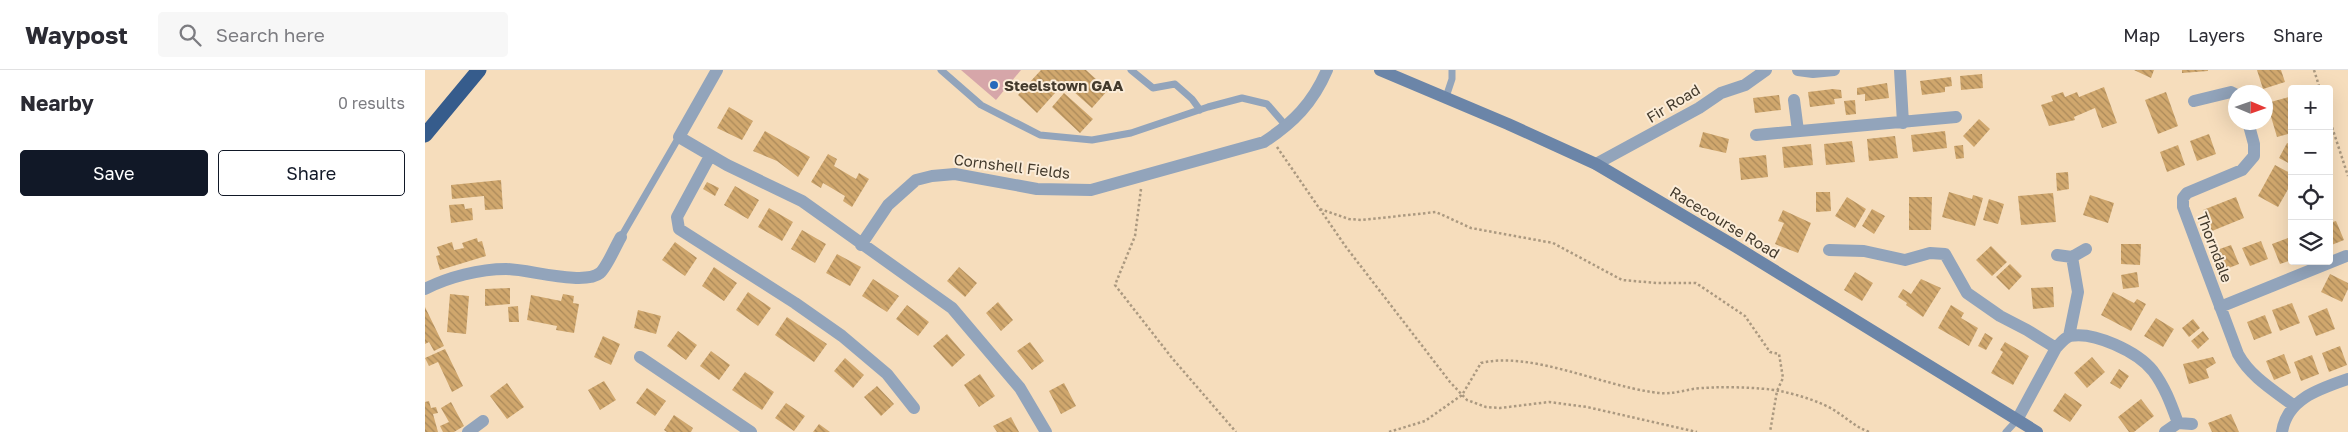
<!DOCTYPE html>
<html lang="en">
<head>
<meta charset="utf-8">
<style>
  body { margin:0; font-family:"Golos Text",sans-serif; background:#f7f7f7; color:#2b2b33 }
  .controls { position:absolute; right:15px; top:15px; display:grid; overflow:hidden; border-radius:5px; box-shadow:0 5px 20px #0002 }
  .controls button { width:45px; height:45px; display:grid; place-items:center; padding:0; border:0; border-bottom:1px solid #e1e1e2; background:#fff; color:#2b2b33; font:25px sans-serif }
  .compass { position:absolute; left:1803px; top:15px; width:45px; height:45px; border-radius:50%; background:#fff; box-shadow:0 5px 20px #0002; rotate:92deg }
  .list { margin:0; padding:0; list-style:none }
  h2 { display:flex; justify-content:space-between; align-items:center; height:65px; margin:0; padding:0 20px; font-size:21px }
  h2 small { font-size:16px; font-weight:400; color:#7c7c81 }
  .actions { display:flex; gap:10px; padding:15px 20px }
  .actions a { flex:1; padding:11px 0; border:1px solid #111827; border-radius:5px; text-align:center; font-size:18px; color:#111827 }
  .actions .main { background:#111827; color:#fff }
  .icon { flex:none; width:28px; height:28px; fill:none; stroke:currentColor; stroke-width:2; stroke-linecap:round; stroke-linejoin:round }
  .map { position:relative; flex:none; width:1923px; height:362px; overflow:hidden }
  header { display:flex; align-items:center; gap:30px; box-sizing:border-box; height:70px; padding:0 25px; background:#fff; border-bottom:1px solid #e1e1e2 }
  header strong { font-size:24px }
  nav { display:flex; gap:28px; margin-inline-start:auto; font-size:18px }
  .search { width:350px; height:45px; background:#f7f7f7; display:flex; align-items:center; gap:12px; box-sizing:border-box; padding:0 18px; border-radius:5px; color:#7c7c81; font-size:19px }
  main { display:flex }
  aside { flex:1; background:#fff }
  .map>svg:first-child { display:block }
  .pitch { fill:#d6a6a9 }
  .building { fill:url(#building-back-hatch) }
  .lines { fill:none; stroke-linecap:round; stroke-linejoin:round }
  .path { stroke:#ab9980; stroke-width:2.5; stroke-dasharray:2.5 2.5; stroke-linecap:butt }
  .lane { stroke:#92a4bb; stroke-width:7 }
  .street { stroke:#92a4bb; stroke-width:12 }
  .secondary { stroke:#6b85a8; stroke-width:12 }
  .highway { stroke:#365c8c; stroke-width:15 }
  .poi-dot { fill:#266abb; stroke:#fbecd8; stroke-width:2 }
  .labels { text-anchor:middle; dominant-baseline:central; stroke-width:4; stroke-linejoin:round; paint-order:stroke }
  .poi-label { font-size:15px; font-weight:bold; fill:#433a2c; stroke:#fbecd8; text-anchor:start }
  .street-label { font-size:15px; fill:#433a2c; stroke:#fbecd8 }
</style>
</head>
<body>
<header>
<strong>Waypost</strong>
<div class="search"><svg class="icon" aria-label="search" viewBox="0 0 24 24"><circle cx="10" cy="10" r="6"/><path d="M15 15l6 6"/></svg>Search here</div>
<nav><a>Map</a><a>Layers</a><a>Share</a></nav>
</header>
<main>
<aside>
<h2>Nearby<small>0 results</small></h2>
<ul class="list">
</ul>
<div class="actions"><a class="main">Save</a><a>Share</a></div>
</aside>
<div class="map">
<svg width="1923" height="362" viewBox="0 0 1923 362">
  <defs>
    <pattern id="building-back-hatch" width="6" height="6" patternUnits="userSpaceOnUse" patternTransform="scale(1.25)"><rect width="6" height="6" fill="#d0a76d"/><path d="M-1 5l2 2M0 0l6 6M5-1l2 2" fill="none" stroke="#aa895a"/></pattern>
  </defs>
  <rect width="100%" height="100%" fill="#f6ddbc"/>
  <path class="pitch" d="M536 0H596L571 30Z"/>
  <path class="building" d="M616 0H661L683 20 667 38 639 13 612 43 593 25Z
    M1709 0H1729L1726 8Z
    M1757 0H1783V1L1757 3Z
    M1832 0H1856L1860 12 1838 19Z
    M1557 4 1558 18 1536 20 1535 6Z
    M1526 7 1527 16 1520 17V22L1497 25 1495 11Z
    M1462 13 1464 28 1440 31V24L1432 25V18Z
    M1679 17 1692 53 1677 58 1670 38 1649 47 1650 50 1624 56 1616 35 1628 31 1626 26 1638 22 1640 27 1652 22 1654 27Z
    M1408 19 1416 20 1417 28 1409 29 1410 34 1385 37 1383 22Z
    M1741 22 1753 56 1733 64 1720 30Z
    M639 23 668 49 655 63 627 37Z
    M1354 25 1356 40 1330 43 1328 28Z
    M1864 27 1867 37V63L1852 67 1842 33Z
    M1430 30 1431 44 1421 45 1419 31Z
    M304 37 328 51 317 70 292 58Z
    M1554 49 1565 59 1549 77 1538 66Z
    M340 61 385 87 373 107 352 91 328 81Z
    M1520 61 1522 78 1488 82 1486 65Z
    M1278 62 1304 69 1301 83 1274 77Z
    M1784 64 1791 84 1772 91 1765 71Z
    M1470 66 1473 88 1444 91 1442 69Z
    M1427 71 1430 92 1401 95 1399 74Z
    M1862 73 1867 75V95L1854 88Z
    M1386 74 1388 95 1359 98 1357 77Z
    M1538 75 1539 88 1531 89 1529 76Z
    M1753 75 1760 95 1742 102 1735 82Z
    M403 84 412 89 409 96 431 109 434 103 444 109 427 137 418 131 420 126 398 113 396 118 386 112Z
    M1341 85 1343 107 1316 110 1314 88Z
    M1850 95 1867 104V112L1853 137 1833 126Z
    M1643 102 1644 119 1632 121 1631 103Z
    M76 110 78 139 60 140 59 126 27 129 26 115Z
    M282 112 294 118 290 126 278 119Z
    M310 116 334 130 323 149 299 135Z
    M1391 122H1405L1406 141 1391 142Z
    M1524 122 1547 129 1548 125 1558 128 1550 156 1517 147Z
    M1628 123 1631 152 1596 155 1593 126Z
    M1665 125 1689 133 1683 153 1658 145Z
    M1422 127 1441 139 1430 158 1410 146Z
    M1484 127H1507L1506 160H1484Z
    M1811 127 1819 148 1787 161 1778 140Z
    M1564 129 1579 134 1573 154 1558 150Z
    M39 134 40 139 47 138 48 150 26 153 24 135Z
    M344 138 368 152 357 171 333 157Z
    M1447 139 1460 146 1449 164 1437 156Z
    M1358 140 1386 153 1373 183 1350 174 1359 153 1353 151Z
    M1911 151 1919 170 1904 176V153Z
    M377 160 401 174 390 193 366 179Z
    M1866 167 1867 190 1855 194 1847 174Z
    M52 168 53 172 57 171 61 186 15 200 11 186 15 185 12 177 27 172 29 180 39 178 37 173Z
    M1836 171 1843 189 1825 196 1817 178Z
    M250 172 272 188 260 206 237 190Z
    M1696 174H1716L1715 195 1696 194Z
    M1806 175 1814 194 1796 201 1789 181Z
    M1566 176 1582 192 1567 206 1551 190Z
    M412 184 436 197 425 216 401 203Z
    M1585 194 1597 206 1584 220 1571 207Z
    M289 197 312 213 299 231 277 216Z
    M534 197 552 213 540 227 522 211Z
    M1430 202 1448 213 1437 231 1419 220Z
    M1712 202 1714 217 1698 219 1696 205Z
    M1905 204 1923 213V219L1917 232 1896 222Z
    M448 209 474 226 462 242 437 226Z
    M1496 209 1516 218 1498 247 1481 235 1482 233 1473 227 1478 219 1486 224Z
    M1628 217 1629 237 1608 239 1606 218Z
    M85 218V234L60 236V219Z
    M323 222 346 238 333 256 311 240Z
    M1688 222 1709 233 1712 229 1721 234 1706 261 1676 245Z
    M25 224 44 226 41 264 22 262Z
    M138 224 149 226 148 233 154 234 149 263 131 260 132 256 102 250 106 225 136 231Z
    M573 232 588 250 576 261 561 243Z
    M1867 233 1875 253 1855 261 1847 240Z
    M482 235 504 252 493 266 471 249Z
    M1526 235 1539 243 1536 248 1553 258 1544 276 1513 258Z
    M93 236 94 252H84L83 237Z
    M0 237 19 276 9 281 4 272 0 274Z
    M1902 238 1910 259 1891 266 1883 246Z
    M213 240 236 246 231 264 209 258Z
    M1840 245 1847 263 1829 270 1822 252Z
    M362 247 402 274 389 292 350 265Z
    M1731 248 1749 259 1738 277 1719 266Z
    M1768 249 1775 258 1764 267 1757 258Z
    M253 261 272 275 261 290 242 276Z
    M1778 261 1784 269 1773 279 1766 271Z
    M1560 263 1568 268 1561 280 1553 276Z
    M522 264 540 285 527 297 508 276Z
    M178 266 195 274 186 295 169 287Z
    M605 272 619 291 607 300 592 281Z
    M1580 272 1604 286 1588 315 1566 303 1578 282 1575 280Z
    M1915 276 1922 295 1904 302 1897 283Z
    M20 279 38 316 27 322 13 292 4 296 0 288Z
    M286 281 305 295 294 310 275 296Z
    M1859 284 1866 303 1849 310 1841 291Z
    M1887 285 1894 304 1876 311 1869 292Z
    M1667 287 1680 302 1662 318 1649 303Z
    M1788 287 1791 293 1781 299 1784 308 1764 314 1758 294Z
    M420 288 439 305 428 318 409 301Z
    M1694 299 1704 306 1695 319 1685 313Z
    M320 302 349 322 337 340 307 320Z
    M555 304 570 326 554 337 539 315Z
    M179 311 191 330 175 340 163 320Z
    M82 313 99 337 82 349 65 326Z
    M639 313 651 336 636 344 624 321Z
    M452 316 469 334 456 346 439 327Z
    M222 318 241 331 230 346 211 333Z
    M1640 323 1657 335 1645 352 1628 341Z
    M1716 329 1729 346 1709 362H1704L1693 347Z
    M4 331 6 338 11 337 13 343 8 344 13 362H0V332Z
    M26 332 39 356 29 362H18L15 356 24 352 16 338Z
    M361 333 380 346 369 361 350 348Z
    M1806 344 1814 362H1787L1783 353Z
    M249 345 268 358 266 362H242L239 360Z
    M586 347 594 362H572L568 356Z
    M394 354 405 362H388Z"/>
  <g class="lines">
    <path class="path" d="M1889 0 1895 19
      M1904 48 1923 106
      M852 77 921 177 1025 312 1042 330 1061 337 1075 338 1124 332 1162 337 1272 362
      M716 119 710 166 690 215 747 288 811 362
      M895 139 924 149 937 150 1011 142 1046 158 1128 173 1197 210 1232 213H1271L1320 246 1345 282 1354 284 1358 308 1352 321 1345 362
      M964 362 1000 351 1037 325 1056 293C1105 281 1176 315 1227 322 1245 325 1251 322 1268 319 1289 316 1335 317 1355 321 1374 325 1397 332 1412 342 1424 350 1431 357 1444 362"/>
    <path class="lane" d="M516 0 556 35 615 65 667 70 706 63 783 37 817 28 842 34 862 57
      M706 0 728 18 750 14 767 29 775 40
      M1021 27 1027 9V0
      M196 167 254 67
      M1581 362 1592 350"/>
    <path class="street" d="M292 0 254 67 302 95 377 131 527 238 595 318 621 362
      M1373 0 1388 2 1409 0
      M1475 0 1478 53
      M1369 30 1373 61
      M1769 31 1806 22 1810 24
      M1823 52 1829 74V86L1817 100 1762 123 1758 128V137L1813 284C1825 306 1848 320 1868 335
      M1331 65 1531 47
      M285 86 252 147 254 159 370 233 417 266 462 304 489 338
      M1171 94 1274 38 1296 23 1320 15 1341 0
      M436 175 463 135 491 110 507 106 530 104 612 119 666 120 839 72C868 53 888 33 902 0
      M1404 180 1439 181 1480 190 1505 183 1520 184 1542 223 1575 246 1602 260 1631 278
      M1632 185 1647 187 1661 179
      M0 219C23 207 55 199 81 199 103 199 159 216 175 203 182 197 191 175 196 167
      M1795 237 1921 186
      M1644 266 1653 222 1647 187
      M215 287 326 362
      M1592 350 1631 278C1635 274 1639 268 1645 266 1669 261 1713 282 1728 301 1740 317 1746 334 1753 353
      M43 362 58 351
      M1740 362 1753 353 1767 354
      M1857 362C1862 329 1894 319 1923 309"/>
    <path class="secondary" d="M955 0 1083 54 1171 94 1308 175 1612 362"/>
    <path class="highway" d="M0 65 54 0"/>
  </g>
  <circle class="poi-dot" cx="569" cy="15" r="5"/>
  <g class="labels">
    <g class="poi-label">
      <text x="579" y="15">Steelstown GAA</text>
    </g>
    <g class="street-label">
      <text transform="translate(1248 33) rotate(-31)">Fir Road</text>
      <text transform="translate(587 96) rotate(7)">Cornshell Fields</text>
      <text transform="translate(1300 152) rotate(31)">Racecourse Road</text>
      <text transform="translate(1790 177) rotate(69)">Thorndale</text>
    </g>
  </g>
</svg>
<div class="controls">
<button>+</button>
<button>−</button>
<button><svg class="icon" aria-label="locate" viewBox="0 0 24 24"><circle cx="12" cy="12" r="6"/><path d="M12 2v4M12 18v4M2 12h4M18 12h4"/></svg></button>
<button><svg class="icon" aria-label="layers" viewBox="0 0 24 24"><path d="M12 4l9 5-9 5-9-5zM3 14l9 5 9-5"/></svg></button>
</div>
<svg class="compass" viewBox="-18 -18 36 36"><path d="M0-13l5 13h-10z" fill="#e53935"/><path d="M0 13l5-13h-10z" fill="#7c7c81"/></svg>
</div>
</main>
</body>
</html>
